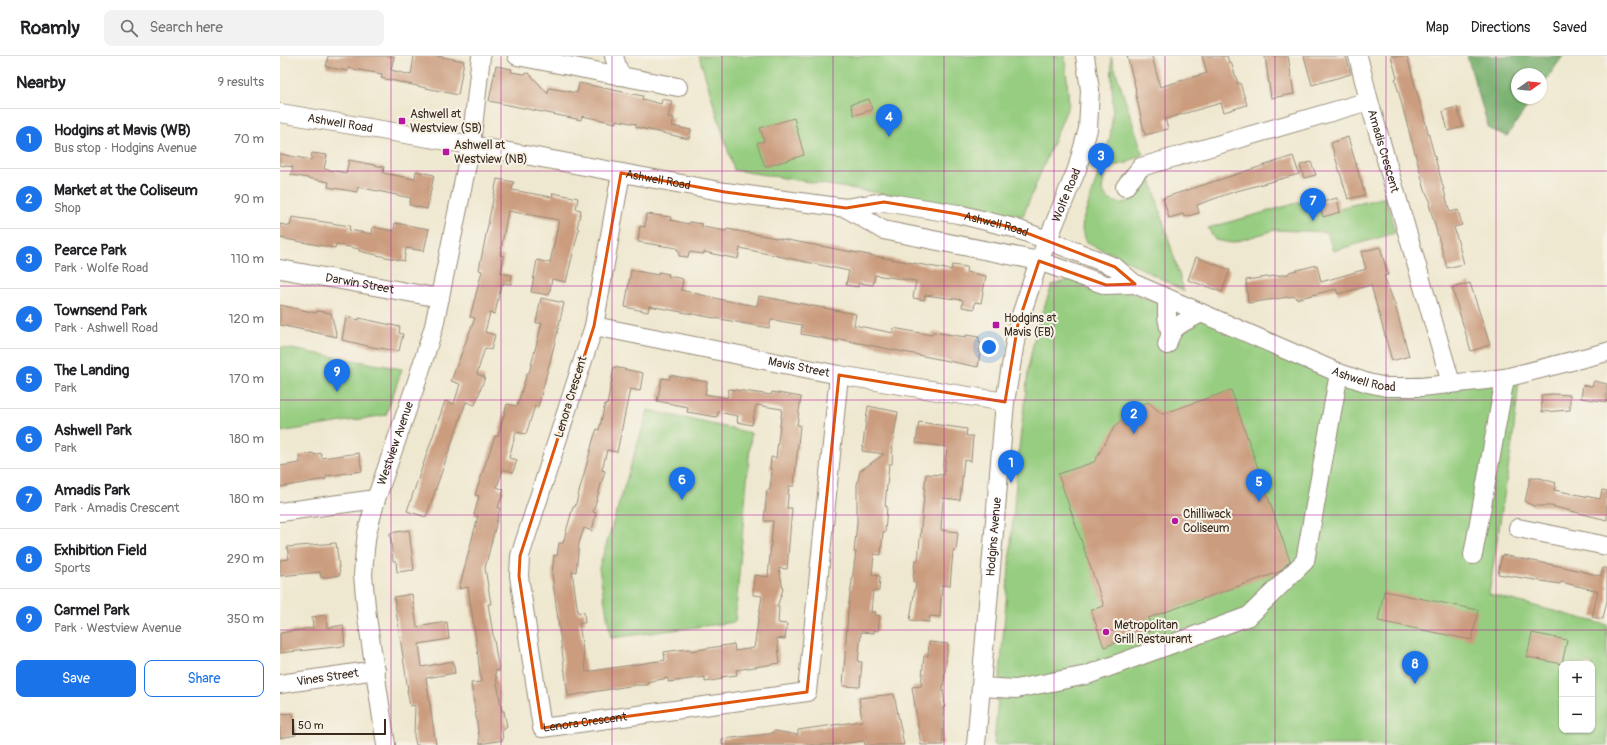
<!DOCTYPE html>
<html lang="en">
<head>
<meta charset="utf-8">
<style>
  body { margin:0; font-family:Pangolin,sans-serif; background:#f2f2f2; color:#202124 }
  .controls { position:absolute; right:12px; bottom:12px; display:grid; overflow:hidden; border-radius:8px; box-shadow:0 1px 3px #0004 }
  .controls button { width:36px; height:36px; display:grid; place-items:center; padding:0; border:0; border-bottom:1px solid #e0e0e0; background:#fff; color:#202124; font:20px sans-serif }
  .compass { position:absolute; left:1231px; top:12px; width:36px; height:36px; border-radius:50%; background:#fff; box-shadow:0 1px 3px #0004; rotate:75deg }
  .scale { position:absolute; left:12px; bottom:10px; width:94px; box-sizing:border-box; padding-left:4px; border:2px solid #3b2a1e; border-top:0; font-size:11px; line-height:14px; white-space:nowrap; color:#3b2a1e; -webkit-text-stroke:3px #f7f3e8; paint-order:stroke }
  .you { position:absolute; left:709px; top:291px; width:14px; height:14px; margin:-10px; border:3px solid #fff; border-radius:50%; background:#1a73e8; box-shadow:0 0 0 6px #1a73e833 }
  .badge { display:grid; place-items:center; width:26px; height:26px; border-radius:50%; background:#1a73e8; color:#fff; font-size:13px; font-weight:700 }
  .pin { position:absolute; translate:-50% -33px; filter:drop-shadow(0 1px 2px #0008) }
  .pin::after { content:''; position:absolute; top:21px; width:14px; height:12px; background:inherit; clip-path:polygon(0 0,100% 0,50% 100%) }
  .list { margin:0; padding:0; list-style:none }
  h2 { display:flex; justify-content:space-between; align-items:center; height:52px; margin:0; padding:0 16px; font-size:17px }
  h2 small { font-size:13px; font-weight:400; color:#757577 }
  .list li { display:grid; grid-template-columns:26px 1fr auto; gap:12px; align-items:center; box-sizing:border-box; height:60px; padding:0 16px; border-top:1px solid #e0e0e0 }
  .list b { display:block; font-size:15px; white-space:nowrap }
  .list p { margin:0; font-size:13px; white-space:nowrap; color:#757577 }
  .list em { font-size:13px; font-style:normal; color:#757577 }
  .actions { display:flex; gap:8px; padding:12px 16px }
  .actions a { flex:1; padding:9px 0; border:1px solid #1a73e8; border-radius:8px; text-align:center; font-size:14px; color:#1a73e8 }
  .actions .main { background:#1a73e8; color:#fff }
  .icon { flex:none; width:22px; height:22px; fill:none; stroke:currentColor; stroke-width:2; stroke-linecap:round; stroke-linejoin:round }
  .map { position:relative; flex:none; width:1327px; height:689px; overflow:hidden }
  header { display:flex; align-items:center; gap:24px; box-sizing:border-box; height:56px; padding:0 20px; background:#fff; border-bottom:1px solid #e0e0e0 }
  header strong { font-size:19px }
  nav { display:flex; gap:22px; margin-inline-start:auto; font-size:14px }
  .search { width:280px; height:36px; background:#f2f2f2; display:flex; align-items:center; gap:10px; box-sizing:border-box; padding:0 14px; border-radius:8px; color:#757577; font-size:15px }
  main { display:flex }
  aside { flex:1; background:#fff }
  .map>svg:first-child { display:block }
  .green { fill:#96cd80; stroke:#687c4f; fill-rule:evenodd }
  .forest { fill:#78b06e; stroke:#5a6d46 }
  .building { fill:#cb9c7e }
  .lines { fill:none; stroke-linecap:round; stroke-linejoin:round }
  .minor-casing { stroke:#958977; stroke-width:20 }
  .minor { stroke:#fff; stroke-width:18 }
  .marked { fill:none; stroke:#df570d; stroke-width:3; stroke-linejoin:round }
  .grid { fill:none; stroke:#b5179e; stroke-width:1; stroke-opacity:0.55 }
  .poi-dot { fill:#b5179e; stroke:#f7f3e8; stroke-width:1.5 }
  .labels { text-anchor:middle; dominant-baseline:central; stroke-width:4; stroke-linejoin:round; paint-order:stroke }
  .poi-label { font-size:12px; fill:#3b2a1e; stroke:#f7f3e8; text-anchor:start }
  .street-label { font-size:12px; fill:#3b2a1e; stroke:#f7f3e8 }
</style>
</head>
<body>
<header>
<strong>Roamly</strong>
<div class="search"><svg class="icon" aria-label="search" viewBox="0 0 24 24"><circle cx="10" cy="10" r="6"/><path d="M15 15l6 6"/></svg>Search here</div>
<nav><a>Map</a><a>Directions</a><a>Saved</a></nav>
</header>
<main>
<aside>
<h2>Nearby<small>9 results</small></h2>
<ul class="list">
<li><span class="badge">1</span><div><b>Hodgins at Mavis (WB)</b><p>Bus stop · Hodgins Avenue</p></div><em>70 m</em></li>
<li><span class="badge">2</span><div><b>Market at the Coliseum</b><p>Shop</p></div><em>90 m</em></li>
<li><span class="badge">3</span><div><b>Pearce Park</b><p>Park · Wolfe Road</p></div><em>110 m</em></li>
<li><span class="badge">4</span><div><b>Townsend Park</b><p>Park · Ashwell Road</p></div><em>120 m</em></li>
<li><span class="badge">5</span><div><b>The Landing</b><p>Park</p></div><em>170 m</em></li>
<li><span class="badge">6</span><div><b>Ashwell Park</b><p>Park</p></div><em>180 m</em></li>
<li><span class="badge">7</span><div><b>Amadis Park</b><p>Park · Amadis Crescent</p></div><em>180 m</em></li>
<li><span class="badge">8</span><div><b>Exhibition Field</b><p>Sports</p></div><em>290 m</em></li>
<li><span class="badge">9</span><div><b>Carmel Park</b><p>Park · Westview Avenue</p></div><em>350 m</em></li>
</ul>
<div class="actions"><a class="main">Save</a><a>Share</a></div>
</aside>
<div class="map">
<svg width="1327" height="689" viewBox="0 0 1327 689">
  <rect width="100%" height="100%" fill="#f7f3e8"/>
  <filter id="ink" filterUnits="userSpaceOnUse"><feTurbulence type="fractalNoise" baseFrequency=".025" numOctaves="2"/><feDisplacementMap in="SourceGraphic" scale="8" xChannelSelector="R" yChannelSelector="G"/><feConvolveMatrix kernelMatrix="1 2 1 2 8 2 1 2 1" color-interpolation-filters="sRGB"/></filter>
  <filter id="wash" filterUnits="userSpaceOnUse"><feTurbulence type="fractalNoise" baseFrequency=".012" numOctaves="4" result="noise"/><feDisplacementMap in="SourceGraphic" scale="16" xChannelSelector="R" yChannelSelector="G"/><feGaussianBlur stdDeviation="0.9" result="paint"/><feColorMatrix in="noise" values="0 0 0 0 0 0 0 0 0 0 0 0 0 0 0 0 0 1.4 0 .05"/><feComposite in="paint" operator="in"/></filter>
  <g filter="url(#wash)">
    <rect width="100%" height="100%" fill="#efe8d0"/>
    <path class="green" d="M419 0H785L789 48 743 160 454 114Z
      M831 1 863 98 847 107 832 110 825 115 822 134C823 136 825 140 827 142 835 149 851 148 857 140 863 132 859 125 869 117L904 235 838 200 813 190 806 185 802 174 803 164 830 82 833 51Z
      M1106 141 1115 177 1053 195 1047 176 995 174 951 187 935 184 928 172 1028 144 1033 158Z
      M796 222 844 234 920 261 1064 323 1239 326 1233 381 1209 538 1327 569V689H714L739 392 749 308 756 274 772 229ZM1282 608H1312V674H1282Z
      M0 291 122 313 106 359 0 376Z
      M368 354 471 377 455 566 331 582 319 512Z"/>
    <path class="forest" d="M1187 0H1283L1261 31V18H1237V42H1253L1227 80 1209 73Z"/>
    <g id="blocks">
      <path class="building" d="M48 0H114L111 14 131 19 134 0H157L184 5 178 39 101 22 102 18 68 12V15L46 11Z
        M847 0H872L880 31 927 17 922 0H947L949 6H951L958 28 960 27 967 49 944 56 941 47 885 63 888 73 865 79 855 35 856 34Z
        M985 0H1008L1014 38 991 42Z
        M1024 0H1066L1071 18 1032 29Z
        M1111 0H1127L1170 156 1178 154 1182 169 1174 171 1184 208 1167 212 1149 148 1151 147 1145 134 1115 23 1117 22Z
        M216 10 232 13 231 16 244 18 249 17 268 38 269 32 297 37 299 27 363 40 362 43 381 48 382 43 392 45 388 61 394 62 392 70 411 74 409 83 356 71V68L336 64V67L302 60 301 64 209 45Z
        M589 43 592 54 574 59 571 48Z
        M1177 51 1183 71 1168 75 1163 55Z
        M514 62 524 99 485 111 477 87 484 85 480 72Z
        M1068 81 1085 139 1068 143 1051 87Z
        M32 97 47 99 44 113 66 117 69 104 104 111 103 117 135 123 136 115 154 119 147 153 129 149 131 142 78 131 77 136 48 131 49 126 11 119 13 111 0 109V98L31 104Z
        M1013 100 1019 118 953 136 917 149 919 157 904 161 903 158 889 162 883 142Z
        M1031 106 1036 119 1024 122 1020 109Z
        M217 123 234 126 232 134 272 141 273 137 298 142 296 153 301 154 297 172 299 173 286 226 272 223 269 239 251 236 257 204 270 207 279 164 228 155 220 199 224 200 221 217 232 219 231 228 223 227V229H221L215 258 210 257 205 276 215 279 211 294 205 292 197 318 205 321 195 349 186 346 146 461 127 455 165 345 174 348 180 328 171 325 195 262 190 261 202 215 199 214Z
        M1057 142 1060 156 1043 161 1039 147Z
        M366 158 391 161 390 164 409 168 410 166 422 168V171L446 175 447 173 671 214 672 209 687 211 686 216 706 220 701 247 695 246 694 253 682 251 683 244 645 239 644 244 633 242 636 225 595 219 593 229 579 227 578 231 566 229 569 215 460 192 458 203 424 196V198L409 196 408 201 399 200V194H397V192L358 186 360 170 365 171Z
        M12 161 70 170 69 174 92 178 93 171 114 175 115 167 149 173 144 195 126 192 124 205 79 195V193L56 188 55 192 0 182V168L10 170Z
        M1100 191 1108 219 1104 220 1115 249 1129 300 1112 305 1091 229 1058 238 1056 233 1016 243 1015 240 968 247 966 224 1009 218V216L1037 209 1041 226 1086 213 1081 196Z
        M916 201 950 214 942 236 908 224Z
        M351 214 378 219V216L389 218 388 220 403 223 401 234 443 244 477 250 479 240 576 258 574 269 613 277V272L652 279 653 276 686 281V279L699 281V287H701L698 311 559 283 558 285 521 278 522 269 494 264H491L489 272 369 250 368 256 345 251Z
        M1190 227 1210 289 1191 295 1172 232Z
        M261 242 284 247 275 286 258 351 255 350 246 378 236 376 229 402 237 404 233 416 223 413 217 431 224 434 218 452H220L205 512 211 548H208L219 615H215L222 655H224L227 671 222 675 223 684 200 688 191 627 201 626 197 591 188 531 179 533 198 460 194 459 199 440 195 439 215 380H218L227 348 237 350 247 317H249L262 267H256Z
        M0 249 36 257 37 255 51 257 57 281 0 269Z
        M66 261 79 264V262L120 271 119 277 123 278 119 295 92 291 62 284Z
        M334 311 363 317 360 335 350 333 337 396 327 394 322 414 325 415 313 456 316 457 312 475 304 472 299 487 296 516 292 515 298 557 304 556 305 567H299L306 616 385 604 384 596 398 594 410 593 411 595 454 588 455 595 474 592 482 540 473 539 474 519 488 521 493 465H484L487 434H490L492 414 490 413 491 401 496 402 502 353 476 349 472 369 457 366 458 360 438 356 437 361 407 356 408 351 377 345 382 322 390 323V319L427 326 425 338 447 342 449 333 491 339 492 336 521 341 517 369H520L514 430H509L507 452H512L507 513 499 512 503 533 497 551H499L498 567 507 568 505 583 497 582 500 607 456 614 457 619 441 621 442 623 425 626V621L388 626V622L367 626 368 629H355L288 640 272 518 274 499 277 500 279 487H283L293 451H295L314 381 317 373 319 374 325 348 327 349Z
        M1314 325 1327 328V346L1301 342 1303 329 1312 330Z
        M951 334 1010 505 999 516 868 562 872 574 824 591 811 554 824 550 778 418 814 406 835 370 852 354 868 346 882 358Z
        M1273 338 1290 339V354L1262 356 1261 339Z
        M588 350 618 356 613 384 612 408H609L605 450H607L605 477 603 476 601 499 594 498 592 519 600 520 599 535H593L591 556H596L595 559 600 560 598 575 594 574V577L581 576 578 606H582L580 631 563 630 568 554 576 496H574L577 467V429L580 415 604 398 582 395Z
        M639 366 687 373 686 380H693L691 405 684 404 680 444 663 442 661 474 678 476 676 495H673L670 530 662 529 660 561 650 560 649 566 630 564 636 526H633L635 504 638 505 646 418 664 419 667 391 636 387Z
        M33 397 34 399 41 397 42 402 79 397 82 415 46 420V423L0 431V410L20 407 19 400Z
        M1250 422H1260L1276 427 1274 434 1320 443 1322 434 1327 435V464L1271 450H1254L1245 446Z
        M129 474 134 514 117 516 116 505H113L110 477Z
        M56 487 60 519 41 522 40 516 0 520V504L9 503 7 491Z
        M1222 499 1284 511 1321 520 1323 512H1327V544L1323 563 1312 561 1318 535 1281 526 1280 528 1218 518Z
        M1104 535 1198 554 1192 584 1098 565Z
        M132 538 137 571 167 566 169 583 139 588 142 611 173 605 175 617 146 622 156 689H136L134 680 135 649 130 650 127 634H128L114 541Z
        M46 559 47 572 63 569 65 590 0 597V577L33 572 32 561Z
        M1252 577 1287 584 1282 608 1247 601Z
        M649 586 668 588 663 633 665 651H663V689H641L632 631 641 630 644 600H648Z
        M614 638 624 689H585L584 685 551 689H442V683L490 678 495 675 518 679V674L582 665 579 642Z
        M13 657 16 679 0 682V658Z"/>
    </g>
  </g>
  <g filter="url(#ink)">
    <use href="#blocks" fill-opacity="0" stroke="#958977" stroke-width="1"/>
    <g class="lines">
      <g class="minor-casing">
        <g id="minor">
          <path d="M237 0 398 31"/>
          <path d="M334 0 340 20"/>
          <path d="M1078 0 1089 45"/>
          <path id="s1" d="M0 57 191 89 445 136 566 152 604 146 678 158 734 172 767 184 835 211 855 228 1059 317 1088 327 1106 331H1141L1225 322 1327 296"/>
          <path id="s2" d="M341 117 314 270 240 500 239 520 262 672 527 636 559 319"/>
          <path id="s3" d="M845 131 861 111 1089 45 1171 327"/>
          <path d="M566 152 603 174 759 205 826 229 855 228"/>
          <path id="s4" d="M0 213 160 242"/>
          <path d="M887 242V261L890 276"/>
          <path id="s5" d="M314 270 559 319 725 346"/>
          <path d="M887 289C893 267 902 268 921 257"/>
          <path d="M0 456 96 443"/>
          <path d="M1238 472 1327 490"/>
          <path d="M1193 499 1225 322"/>
          <path id="s6" d="M0 628 96 614"/>
          <path d="M701 631 736 633 807 619 969 560 1025 505 1059 317"/>
          <path id="s7" d="M106 689 87 561 83 519 85 493 87 477 96 443 137 325 154 270 191 89 201 0"/>
          <path id="s8" d="M696 689 725 346 738 268 759 205 797 113 808 73 810 34 805 0"/>
        </g>
      </g>
      <use href="#minor" class="minor"/>
    </g>
  </g>
  <path class="marked" d="M341 117 445 136 566 152 604 146 678 158 734 172 835 211 855 228 826 229 759 205 738 268 725 346 559 319 527 636 262 672 239 520 240 500 314 270Z"/>
  <path class="grid" d="M111 0V689M221 0V689M332 0V689M442 0V689M553 0V689M664 0V689M774 0V689M885 0V689M995 0V689M1106 0V689M1216 0V689M0 115H1327M0 230H1327M0 344H1327M0 459H1327M0 574H1327"/>
  <g class="poi-dot">
    <rect x="118" y="61" width="8" height="8" rx="2"/>
    <rect x="162" y="92" width="8" height="8" rx="2"/>
    <rect x="712" y="265" width="8" height="8" rx="2"/>
    <circle cx="895" cy="465" r="4"/>
    <circle cx="826" cy="576" r="4"/>
  </g>
  <g class="labels">
    <g class="poi-label">
      <text x="130" y="58">Ashwell at<tspan x="130" dy="14">Westview (SB)</tspan></text>
      <text x="174" y="89">Ashwell at<tspan x="174" dy="14">Westview (NB)</tspan></text>
      <text x="724" y="262">Hodgins at<tspan x="724" dy="14">Mavis (EB)</tspan></text>
      <text x="903" y="458">Chilliwack<tspan x="903" dy="14">Coliseum</tspan></text>
      <text x="834" y="569">Metropolitan<tspan x="834" dy="14">Grill Restaurant</tspan></text>
    </g>
    <g class="street-label">
      <text stroke="none"><textPath href="#s1" startOffset="61">Ashwell Road</textPath></text>
      <text stroke="none"><textPath href="#s3" startOffset="315">Amadis Crescent</textPath></text>
      <text stroke="none"><textPath href="#s1" startOffset="384">Ashwell Road</textPath></text>
      <text stroke="none"><textPath href="#s8" startOffset="561">Wolfe Road</textPath></text>
      <text stroke="none"><textPath href="#s1" startOffset="727">Ashwell Road</textPath></text>
      <text stroke="none"><textPath href="#s4" startOffset="81">Darwin Street</textPath></text>
      <text stroke="none"><textPath href="#s5" startOffset="209">Mavis Street</textPath></text>
      <text stroke="none"><textPath href="#s1" startOffset="1128">Ashwell Road</textPath></text>
      <text transform="translate(291 341) rotate(-73)">Lenora Crescent</text>
      <text stroke="none"><textPath href="#s7" startOffset="308">Westview Avenue</textPath></text>
      <text stroke="none"><textPath href="#s8" startOffset="209">Hodgins Avenue</textPath></text>
      <text stroke="none"><textPath href="#s6" startOffset="48">Vines Street</textPath></text>
      <text stroke="none"><textPath href="#s2" startOffset="614">Lenora Crescent</textPath></text>
    </g>
  </g>
</svg>
<div class="controls">
<button>+</button>
<button>−</button>
</div>
<svg class="compass" viewBox="-18 -18 36 36"><path d="M0-13l5 13h-10z" fill="#e53935"/><path d="M0 13l5-13h-10z" fill="#757577"/></svg>
<div class="scale">50 m</div>
<div class="you"></div>
<div class="pin badge" style="left:731px;top:427px">1</div>
<div class="pin badge" style="left:854px;top:378px">2</div>
<div class="pin badge" style="left:821px;top:120px">3</div>
<div class="pin badge" style="left:609px;top:81px">4</div>
<div class="pin badge" style="left:979px;top:446px">5</div>
<div class="pin badge" style="left:402px;top:444px">6</div>
<div class="pin badge" style="left:1033px;top:165px">7</div>
<div class="pin badge" style="left:1135px;top:628px">8</div>
<div class="pin badge" style="left:57px;top:336px">9</div>
</div>
</main>
</body>
</html>
